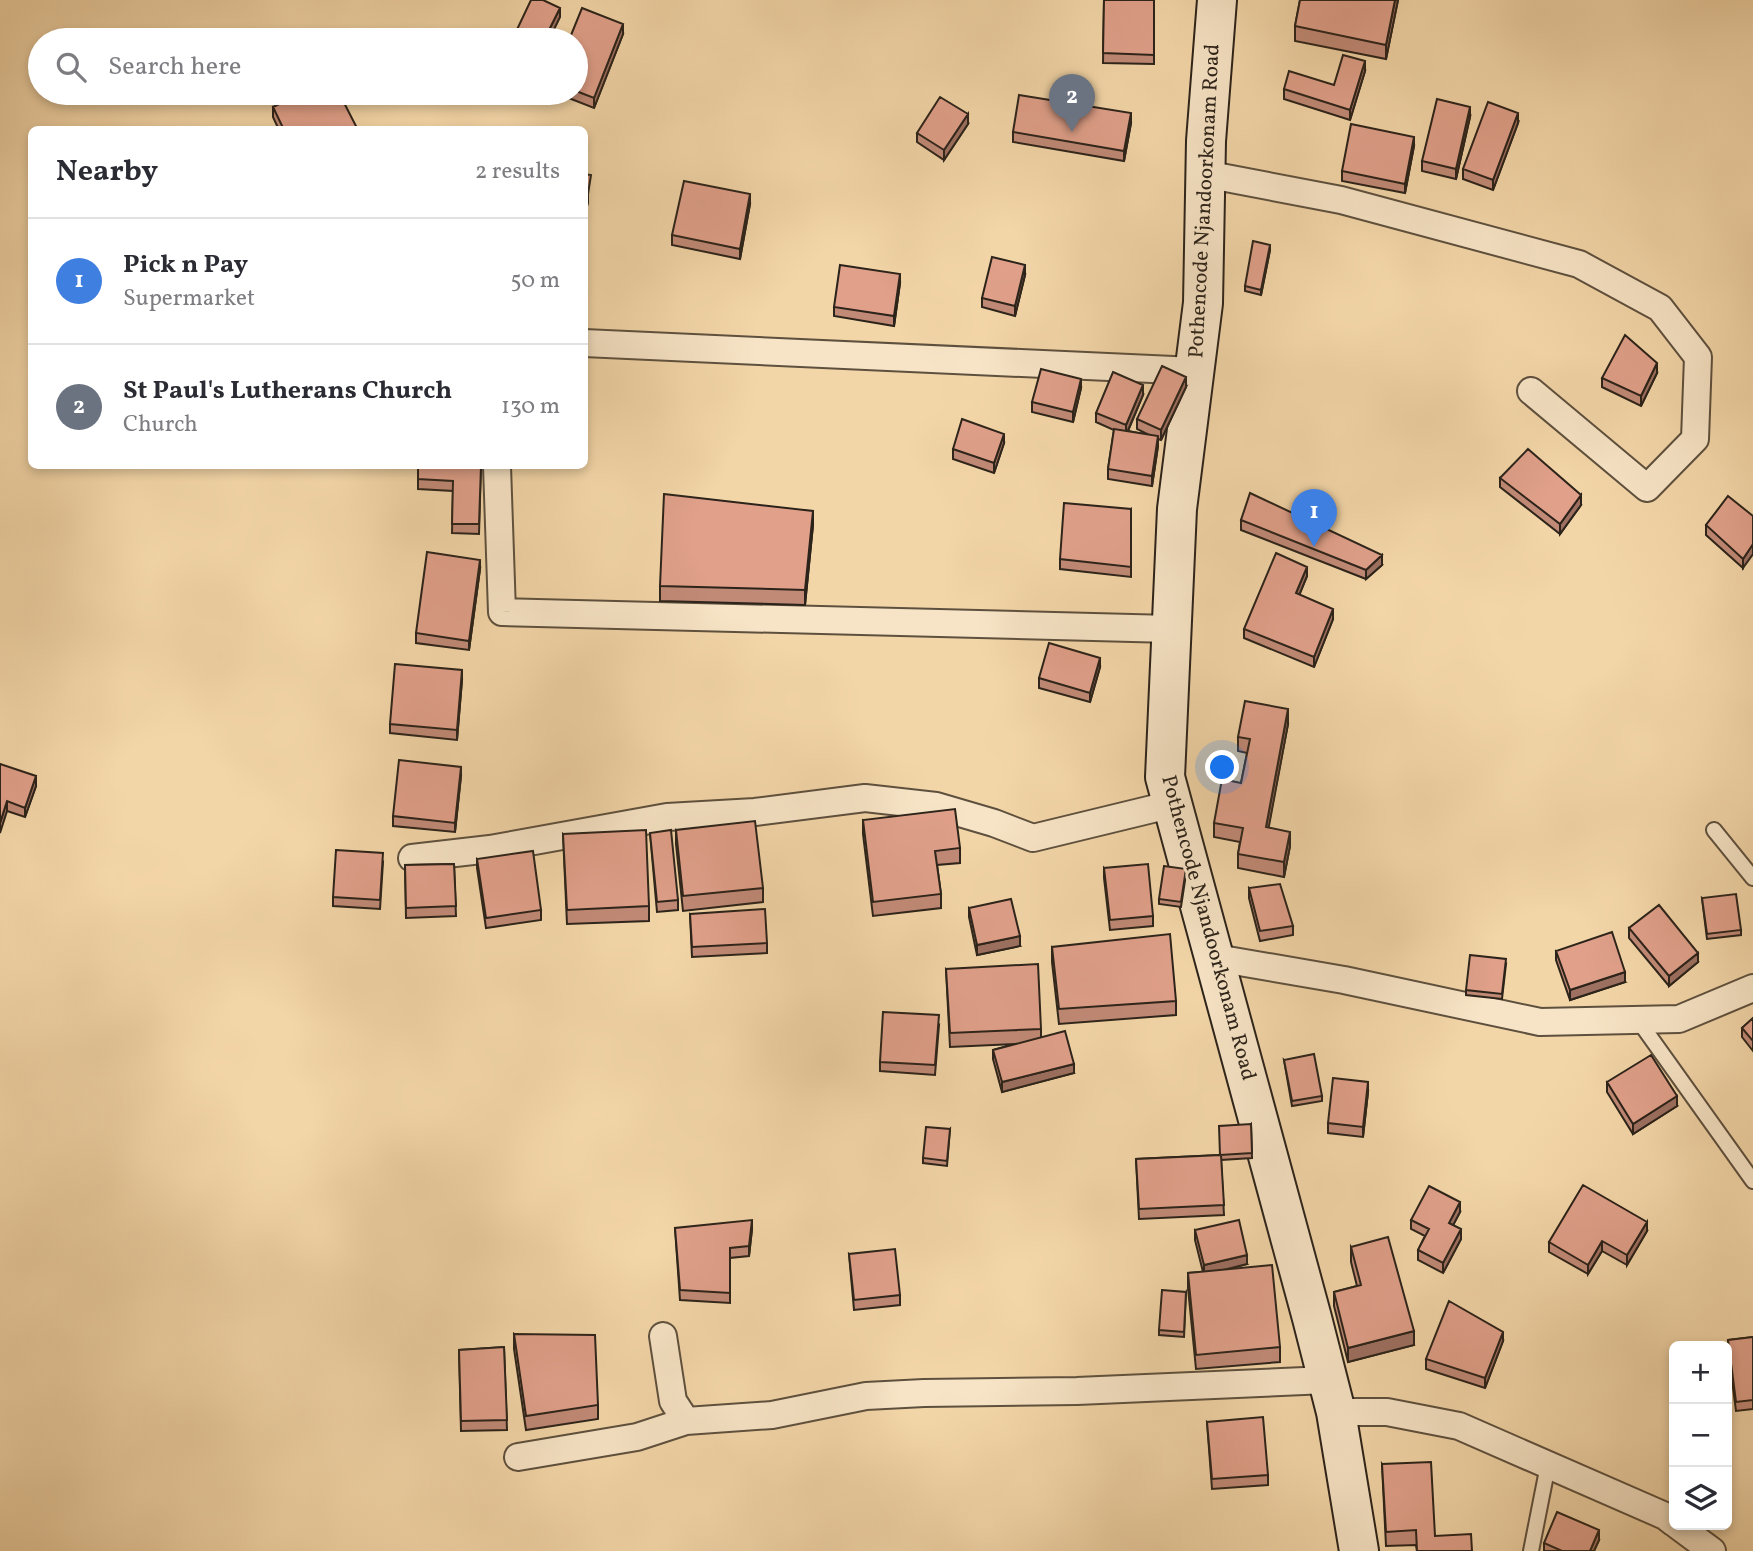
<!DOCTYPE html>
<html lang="en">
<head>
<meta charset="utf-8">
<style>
  body { margin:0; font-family:Vollkorn,serif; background:#f2f2f3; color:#2b2b33 }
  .controls { position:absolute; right:21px; bottom:21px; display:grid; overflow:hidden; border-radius:10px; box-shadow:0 4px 10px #0003 }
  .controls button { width:63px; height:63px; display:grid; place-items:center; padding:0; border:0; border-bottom:2px solid #e1e1e2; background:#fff; color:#2b2b33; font:35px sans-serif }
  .you { position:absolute; left:1223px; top:768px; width:24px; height:24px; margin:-18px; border:5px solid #fff; border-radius:50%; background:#1a73e8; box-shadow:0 0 0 10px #1a73e833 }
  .badge { display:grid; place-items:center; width:46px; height:46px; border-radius:50%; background:#8f2418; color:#fff; font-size:23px; font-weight:700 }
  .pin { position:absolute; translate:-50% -58px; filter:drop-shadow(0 2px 4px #0008) }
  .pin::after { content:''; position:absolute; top:37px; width:24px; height:21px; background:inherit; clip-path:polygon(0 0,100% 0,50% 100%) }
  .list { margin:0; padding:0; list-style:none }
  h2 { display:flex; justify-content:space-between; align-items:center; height:91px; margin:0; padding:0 28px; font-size:30px }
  h2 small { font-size:23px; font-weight:400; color:#7c7c81 }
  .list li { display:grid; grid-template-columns:46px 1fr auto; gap:21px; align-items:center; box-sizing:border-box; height:126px; padding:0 28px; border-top:2px solid #e1e1e2 }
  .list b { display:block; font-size:26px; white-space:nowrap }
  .list p { margin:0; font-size:23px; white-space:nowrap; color:#7c7c81 }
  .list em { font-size:23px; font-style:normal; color:#7c7c81 }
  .icon { flex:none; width:38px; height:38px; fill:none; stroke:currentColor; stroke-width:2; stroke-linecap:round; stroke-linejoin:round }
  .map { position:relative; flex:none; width:1753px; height:1551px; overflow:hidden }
  .search { position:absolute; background:#fff; box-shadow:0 4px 10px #0003; left:28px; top:28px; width:560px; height:77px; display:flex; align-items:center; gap:18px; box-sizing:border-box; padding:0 24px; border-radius:38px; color:#7c7c81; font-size:26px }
  .panel { position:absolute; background:#fff; box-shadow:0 4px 10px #0003; left:28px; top:126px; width:560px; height:343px; border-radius:10px }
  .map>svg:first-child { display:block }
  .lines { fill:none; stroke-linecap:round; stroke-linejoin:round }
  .lane-casing { stroke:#5e503e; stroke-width:18 }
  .street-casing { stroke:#5e503e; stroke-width:30 }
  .secondary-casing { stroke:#2c231a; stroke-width:42 }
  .lane { stroke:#f7e4c6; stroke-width:14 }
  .street { stroke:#f7e4c6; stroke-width:26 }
  .secondary { stroke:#f7e4c6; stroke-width:38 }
  .wall { fill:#c18a77; stroke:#2c231a; stroke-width:2 }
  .shaded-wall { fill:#9d7061; stroke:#2c231a; stroke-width:2 }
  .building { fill:#e0a08a; stroke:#2c231a; stroke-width:2 }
  .labels { text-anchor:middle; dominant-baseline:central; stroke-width:6; stroke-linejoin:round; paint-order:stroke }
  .street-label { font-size:21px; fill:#2c231a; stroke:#f7e4c6 }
</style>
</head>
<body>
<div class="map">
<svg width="1753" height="1551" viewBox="0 0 1753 1551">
  <rect width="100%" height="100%" fill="#f3d6a8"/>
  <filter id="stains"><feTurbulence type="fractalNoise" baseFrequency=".00286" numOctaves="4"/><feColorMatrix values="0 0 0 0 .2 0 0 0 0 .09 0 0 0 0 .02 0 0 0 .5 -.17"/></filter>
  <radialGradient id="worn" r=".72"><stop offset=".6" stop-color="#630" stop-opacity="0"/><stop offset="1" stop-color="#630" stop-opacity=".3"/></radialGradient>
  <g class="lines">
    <g class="lane-casing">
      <path id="lane" d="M1714 830 1753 878
        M1638 1020 1753 1181
        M1531 1551 1548 1465"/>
    </g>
    <g class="street-casing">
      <path id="street" d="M1205 174 1341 200 1579 264 1660 308 1698 357 1695 439 1647 488 1531 391
        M584 343 1195 371
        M497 466 502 612 1171 629
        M412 858 490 849 667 817 755 812 865 798 936 806 994 823 1033 838 1173 804
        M1216 958 1344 980 1540 1022 1679 1019 1753 988
        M663 1336 673 1401 686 1421 772 1415 866 1396 924 1393 1077 1391 1327 1380
        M1336 1412H1387L1459 1426 1665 1516 1674 1523
        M518 1457 637 1437 686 1421
        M1677 1525 1712 1551"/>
    </g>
    <g class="secondary-casing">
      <path id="secondary" d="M1217 0 1206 141 1203 303 1177 509 1165 777 1312 1318 1336 1412 1359 1551"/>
    </g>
    <use href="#lane" class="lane"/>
    <use href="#street" class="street"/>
    <use href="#secondary" class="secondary"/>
  </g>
  <path class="wall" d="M1104 0H1154V64L1103 63Z
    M1300 0H1398L1386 59 1295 41V26Z
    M623 34 594 108 556 93H576V40Z
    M1365 71 1350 120 1284 99V89L1334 85Z
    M273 107 358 130H279L273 117Z
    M1470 117 1456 179 1422 171V161Z
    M1131 123 1124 161 1013 142V132Z
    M1518 123 1493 190 1463 179V169Z
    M968 124 944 160 917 142V133Z
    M1414 146 1405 193 1342 181V171Z
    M750 204 740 259 672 245V235Z
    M1270 250 1261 295 1245 291V286Z
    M1025 275 1015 316 982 307V298Z
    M900 283 894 326 834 316V307Z
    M1657 373 1641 406 1602 387V378Z
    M1186 387 1161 440 1158 439V446L1152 486 1108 479V469L1114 430 1096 422V413L1143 395 1128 431 1149 435 1137 429V419Z
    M1081 388 1073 422 1032 412V402Z
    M1004 443 994 473 953 459V449Z
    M418 466H481L479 534 452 533 453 491 418 489Z
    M1500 478 1581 505 1560 534 1500 487Z
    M1131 509V577L1060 569V559Z
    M1753 516 1743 568 1706 535V525Z
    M1241 520 1382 565 1366 579 1241 530Z
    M813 525 805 605 660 601V586Z
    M480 569 469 650 416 643V633Z
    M1307 576 1299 595 1333 619 1314 667 1244 638V629Z
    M1100 667 1090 702 1039 688V678Z
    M462 680 457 740 390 733V724Z
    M1288 724 1268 828 1290 846 1284 877 1238 868V854L1240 842 1214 837V823L1241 783 1247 753 1238 751V737Z
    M0 764 36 786 25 817 7 811Z
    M461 776 455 832 393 826V816Z
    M863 820 960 848V863L937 865 941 894V908L873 916 863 834Z
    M676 830 763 888V902L683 911 676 844Z
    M650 833 678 900V910L657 912Z
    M563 834 649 906V921L567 924Z
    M477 859 541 910V920L486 928 477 868Z
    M383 862 380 909 333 906V897Z
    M454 864 456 916 406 918 405 865Z
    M1104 868 1153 916V926L1110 930 1104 878Z
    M1186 874 1181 907 1159 904V899Z
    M1249 888 1293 926V935L1260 941 1249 898Z
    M1702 898 1741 930V935L1707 939Z
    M969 908 1020 946 977 955 969 917Z
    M690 914 767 943V953L692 957Z
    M1629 928 1698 962 1669 986 1629 938Z
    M1052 947 1176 1001V1015L1059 1024 1052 962Z
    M1556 951 1625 982 1570 1000 1556 960Z
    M1506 964 1502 999 1466 995V990Z
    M946 969 1041 1029V1037L1074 1073 1002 1092 993 1059V1050L1015 1044 950 1047Z
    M1753 1018V1051L1742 1037V1028Z
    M939 1025 935 1075 880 1071V1062Z
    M1284 1060 1322 1096V1101L1292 1106Z
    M1607 1082 1677 1106 1633 1134 1607 1092Z
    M1368 1092 1363 1137 1328 1133V1123Z
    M1251 1124 1252 1158 1221 1160 1224 1215 1139 1219 1136 1159 1219 1155Z
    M950 1129 947 1166 923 1163V1158Z
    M1460 1212 1453 1225 1461 1239 1443 1273 1418 1260V1250L1425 1236 1411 1229V1220Z
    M675 1228 752 1229 749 1256 730 1258V1303L680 1300Z
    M1195 1230 1247 1264 1224 1270 1280 1347V1362L1196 1369 1188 1288V1273L1203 1272 1195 1240Z
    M1647 1231 1627 1265 1602 1251 1588 1274 1549 1252V1242Z
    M1351 1247 1414 1345 1348 1362 1334 1306V1292L1357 1286 1351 1262Z
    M849 1254 900 1295V1305L854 1310Z
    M1186 1292 1184 1337 1159 1335V1330Z
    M514 1334 598 1405V1419L526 1430 514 1349Z
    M1753 1337V1409L1736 1411 1728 1350V1340Z
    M1503 1341 1485 1388 1426 1369V1359Z
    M504 1347 507 1430 461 1431 459 1350Z
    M1207 1422 1268 1475V1485L1212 1489Z
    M1382 1464 1435 1536 1472 1551H1417L1416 1545 1386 1546Z
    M1599 1540 1594 1551H1544V1543Z"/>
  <path class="shaded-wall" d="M1395 0H1398L1386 59V45Z
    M560 8V17L549 40H544Z
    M623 24V34L594 108V98Z
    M1365 61V71L1350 120V110Z
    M1470 107V117L1456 179V169Z
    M1131 113V123L1124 161V151Z
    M1518 113V123L1493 190V180Z
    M968 114V124L944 160V150Z
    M1414 137V146L1405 193V184Z
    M588 193V203L584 216V206Z
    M750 194V204L740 259V249Z
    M1270 245V250L1261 295V290Z
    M1025 265V275L1015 316V306Z
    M900 274V283L894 326V316Z
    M1657 363V373L1641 406V396Z
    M1186 377V387L1161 440V430Z
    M1081 379V388L1073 422V412Z
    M1143 385V395L1126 435V425Z
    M1004 434V443L994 473V463Z
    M1158 436V446L1152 486V476Z
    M1581 495V505L1560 534V524Z
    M813 511V525L805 605V590Z
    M1753 544V554L1743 568V559Z
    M1382 555V565L1366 579V570Z
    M480 560V569L469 650V641Z
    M1307 567V576L1296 603V593Z
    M1333 609V619L1314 667V657Z
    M1100 658V667L1090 702V693Z
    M462 670V680L457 740V730Z
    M1288 709V724L1266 842V827Z
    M461 767V776L455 832V823Z
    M36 776V786L25 817V808Z
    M7 801V811L0 833V823Z
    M1290 832V846L1284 877V862Z
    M1020 936V946L977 955V945Z
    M1698 953V962L1669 986V976Z
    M1625 972V982L1570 1000V990Z
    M1074 1064V1073L1002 1092V1082Z
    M1368 1082V1092L1363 1137V1127Z
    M1677 1096V1106L1633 1134V1124Z
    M1460 1202V1212L1449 1233V1223Z
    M752 1220V1229L749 1256V1246Z
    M1647 1222V1231L1627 1265V1255Z
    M1461 1229V1239L1443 1273V1263Z
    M1602 1241V1251L1588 1274V1265Z
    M1247 1255V1264L1204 1275V1265Z
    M1414 1331V1345L1348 1362V1348Z
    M1503 1332V1341L1485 1388V1378Z
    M1599 1530V1540L1594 1551H1590Z"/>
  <path class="building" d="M531 0H543L560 8 544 40H512Z
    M1104 0H1154V55L1103 53Z
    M1300 0H1395L1386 45 1295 26Z
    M582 8 623 24 594 98 576 91V40H569Z
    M1343 55 1365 61 1350 110 1284 89 1289 71 1334 85Z
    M301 93H339L358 130H284L273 107Z
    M1019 95 1131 113 1124 151 1013 132Z
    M940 97 968 114 944 150 917 133Z
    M1437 99 1470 107 1456 169 1422 161Z
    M1488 102 1518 113 1493 180 1463 169Z
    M1351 124 1414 137 1405 184 1342 171Z
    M584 174 591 175 588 194 584 193Z
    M684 181 750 194 740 249 672 235Z
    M584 193H588L584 206Z
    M1253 241 1270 245 1261 290 1245 286Z
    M992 257 1025 265 1015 306 982 298Z
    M840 265 900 274 894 316 834 307Z
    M1625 335 1657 363 1641 396 1602 378Z
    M1162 366 1186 377 1161 430 1137 419Z
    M1041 369 1081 379 1073 412 1032 402Z
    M1113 372 1143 385 1126 425 1096 413Z
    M962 419 1004 434 994 463 953 449Z
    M1114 429 1158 436 1152 476 1108 469Z
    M1528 449 1581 495 1560 524 1500 478Z
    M418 466H481L479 524H452L453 481 418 479Z
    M1250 493 1382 555 1366 570 1241 520Z
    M664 494 813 511 805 590 660 586Z
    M1728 496 1753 516V544L1743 559 1706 525Z
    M1064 503 1131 509V567L1060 559Z
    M427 552 480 560 469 641 416 633Z
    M1276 553 1307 567 1296 593 1333 609 1314 657 1244 629Z
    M1049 643 1100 658 1090 693 1039 678Z
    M395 664 462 670 457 730 390 724Z
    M1245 701 1288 709 1266 827 1290 832 1284 862 1238 854 1243 828 1214 823 1222 779 1241 783 1250 739 1238 737Z
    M399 760 461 767 455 823 393 816Z
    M0 764 36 776 25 808 7 801 0 823Z
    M955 809 960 848 935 851 941 894 873 902 863 820Z
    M755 821 763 888 683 896 676 830Z
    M646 830 649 906 567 910 563 834Z
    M671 830 678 900 657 902 650 833Z
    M336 850 383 853 380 900 333 897Z
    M533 851 541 910 486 918 477 859Z
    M454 864 456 906 406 908 405 865Z
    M1148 864 1153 916 1110 920 1104 868Z
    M1164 866 1186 869 1181 902 1159 899Z
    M1280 884 1293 926 1260 931 1249 888Z
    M1736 894 1741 930 1707 934 1702 898Z
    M1011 899 1020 936 977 945 969 908Z
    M1659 905 1698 953 1669 976 1629 928Z
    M765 909 767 943 692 947 690 914Z
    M1612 932 1625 972 1570 990 1556 951Z
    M1170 934 1176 1001 1059 1009 1052 947Z
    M1470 955 1506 959 1502 994 1466 990Z
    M1038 964 1041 1029 950 1033 946 969Z
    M883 1012 939 1015 935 1065 880 1062Z
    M1753 1018V1041L1742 1028Z
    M1065 1031 1074 1064 1002 1082 993 1050Z
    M1314 1054 1322 1096 1292 1101 1284 1060Z
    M1651 1055 1677 1096 1633 1124 1607 1082Z
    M1333 1078 1368 1082 1363 1127 1328 1123Z
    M1251 1124 1252 1153 1220 1155 1219 1126Z
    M926 1127 950 1129 947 1161 923 1158Z
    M1221 1155 1224 1205 1139 1209 1136 1159Z
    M1583 1185 1647 1222 1627 1255 1602 1241 1588 1265 1549 1242Z
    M1429 1186 1460 1202 1449 1223 1461 1229 1443 1263 1418 1250 1429 1229 1411 1220Z
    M752 1220 749 1246 730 1248V1293L680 1290 675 1228Z
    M1239 1220 1247 1255 1204 1265 1195 1230Z
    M1388 1237 1414 1331 1348 1348 1334 1292 1361 1285 1351 1247Z
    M895 1249 900 1295 854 1300 849 1254Z
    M1272 1265 1280 1347 1196 1355 1188 1273Z
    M1162 1290 1186 1292 1184 1332 1159 1330Z
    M1449 1301 1503 1332 1485 1378 1426 1359Z
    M514 1334 595 1335 598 1405 526 1416Z
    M1753 1337V1400L1736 1402 1728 1340Z
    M504 1347 507 1420 461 1421 459 1350Z
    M1263 1417 1268 1475 1212 1479 1207 1422Z
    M1431 1462 1435 1536 1471 1534 1472 1551H1417L1416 1530 1386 1532 1382 1464Z
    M1557 1512 1599 1530 1590 1551H1562L1544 1543Z"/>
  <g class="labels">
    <g class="street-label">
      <text transform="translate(1205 201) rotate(-87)">Pothencode Njandoorkonam Road</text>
      <text transform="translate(1208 928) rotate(75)">Pothencode Njandoorkonam Road</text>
    </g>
  </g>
  <rect width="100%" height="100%" filter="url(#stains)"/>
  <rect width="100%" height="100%" fill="url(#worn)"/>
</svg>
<div class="controls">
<button>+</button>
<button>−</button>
<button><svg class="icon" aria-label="layers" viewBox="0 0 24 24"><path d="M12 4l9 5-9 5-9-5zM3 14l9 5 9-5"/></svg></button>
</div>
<div class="you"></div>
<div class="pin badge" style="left:1314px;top:547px;background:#3f7fe0">1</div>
<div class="pin badge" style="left:1072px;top:132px;background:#6b7280">2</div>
<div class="search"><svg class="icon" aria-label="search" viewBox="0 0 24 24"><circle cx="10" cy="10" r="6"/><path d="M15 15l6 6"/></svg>Search here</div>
<section class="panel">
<h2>Nearby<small>2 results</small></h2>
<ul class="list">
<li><span class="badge" style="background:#3f7fe0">1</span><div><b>Pick n Pay</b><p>Supermarket</p></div><em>50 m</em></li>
<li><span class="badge" style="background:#6b7280">2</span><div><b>St Paul's Lutherans Church</b><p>Church</p></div><em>130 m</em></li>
</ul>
</section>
</div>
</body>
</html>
